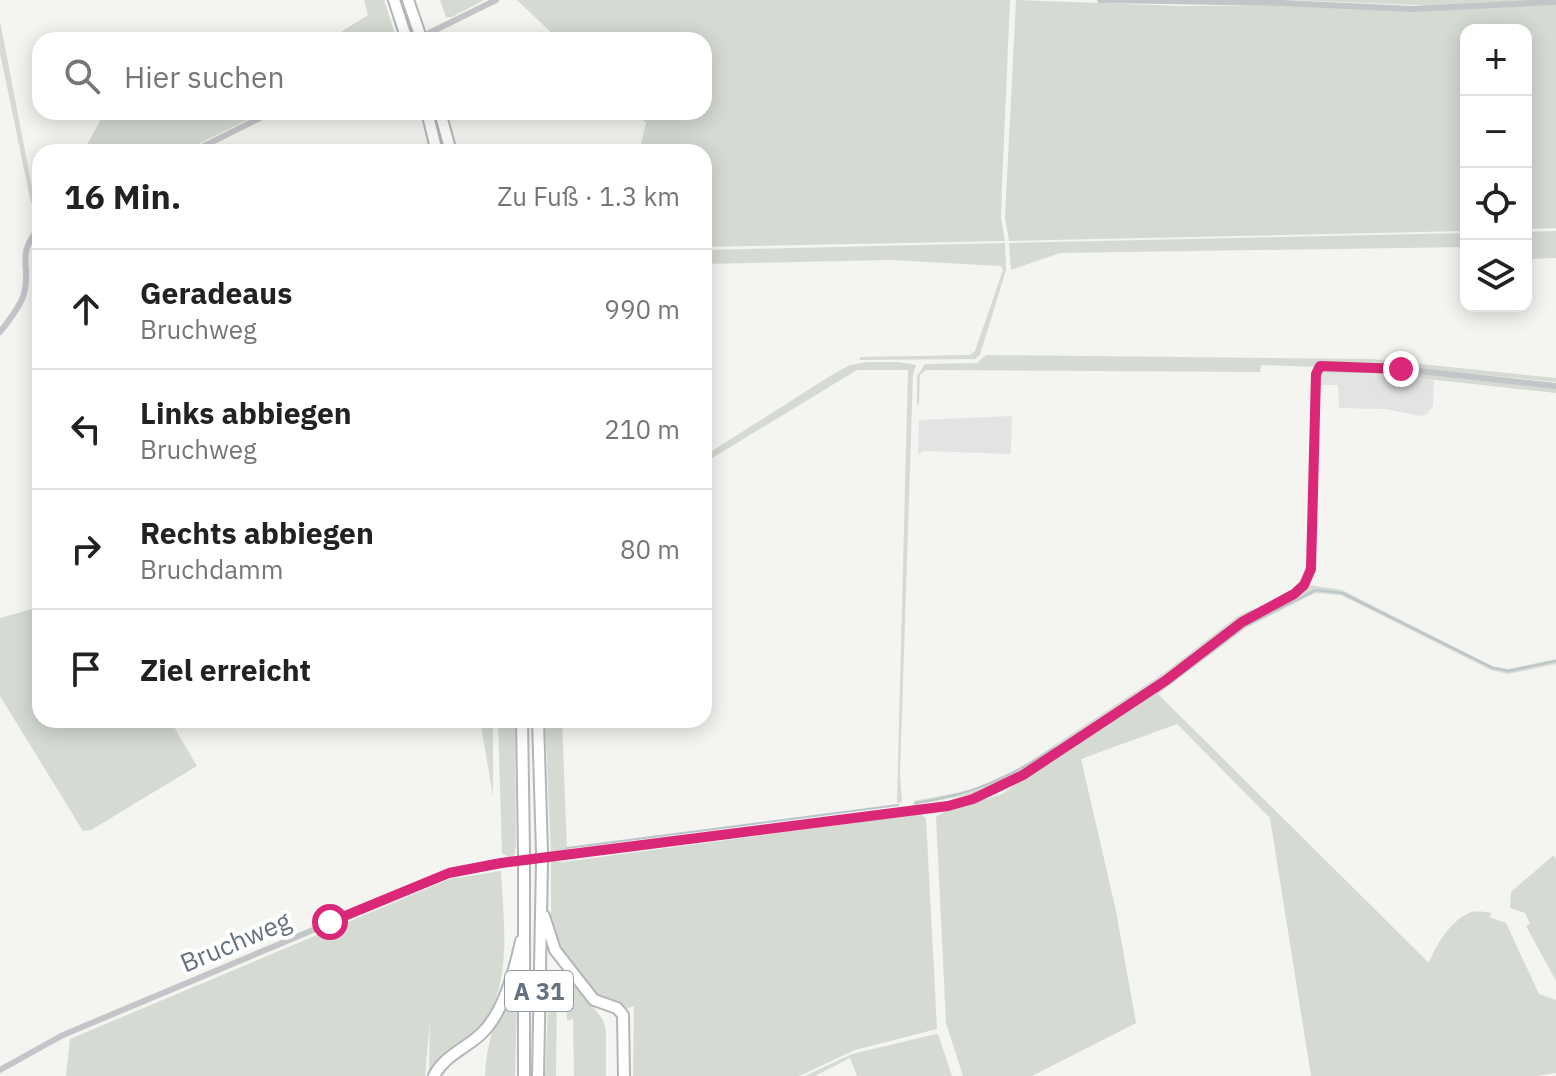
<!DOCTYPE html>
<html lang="de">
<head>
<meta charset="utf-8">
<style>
  body { margin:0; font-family:"IBM Plex Sans",sans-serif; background:#f6f6f6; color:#222 }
  .controls { position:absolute; right:24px; top:24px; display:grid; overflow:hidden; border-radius:16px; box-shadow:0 4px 20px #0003 }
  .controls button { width:72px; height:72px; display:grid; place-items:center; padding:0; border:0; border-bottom:2px solid #e0e0e0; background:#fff; color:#222; font:40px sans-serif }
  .stop { position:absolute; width:24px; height:24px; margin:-18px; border:6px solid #db2777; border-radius:50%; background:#fff }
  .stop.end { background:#db2777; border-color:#fff; box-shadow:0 2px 8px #0008 }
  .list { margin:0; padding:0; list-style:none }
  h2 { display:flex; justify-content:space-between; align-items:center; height:104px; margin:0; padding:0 32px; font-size:34px }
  h2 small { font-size:26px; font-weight:400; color:#767676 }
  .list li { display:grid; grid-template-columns:52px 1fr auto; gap:24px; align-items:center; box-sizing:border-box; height:120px; padding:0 32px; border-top:2px solid #e0e0e0 }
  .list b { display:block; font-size:30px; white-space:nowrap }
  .list p { margin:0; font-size:26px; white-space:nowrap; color:#767676 }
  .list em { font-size:26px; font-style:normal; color:#767676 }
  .icon { flex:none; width:44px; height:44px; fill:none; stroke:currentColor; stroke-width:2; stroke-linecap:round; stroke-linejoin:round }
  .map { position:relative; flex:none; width:1556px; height:1076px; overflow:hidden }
  .search { position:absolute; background:#fff; box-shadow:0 4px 20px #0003; left:32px; top:32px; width:680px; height:88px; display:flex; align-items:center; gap:20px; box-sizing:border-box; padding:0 28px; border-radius:24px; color:#767676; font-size:30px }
  .panel { position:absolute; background:#fff; box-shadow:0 4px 20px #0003; left:32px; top:144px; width:680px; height:584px; border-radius:24px }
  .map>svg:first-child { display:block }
  .built { fill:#e2e3e2 }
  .green { fill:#d5dbd2 }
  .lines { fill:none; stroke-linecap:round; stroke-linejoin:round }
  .stream { stroke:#bbc4c9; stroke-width:2 }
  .highway-casing { stroke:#b3b6b9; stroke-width:14 }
  .street { stroke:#c3c5c9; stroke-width:6 }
  .highway { stroke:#fff; stroke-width:10 }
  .highway-bridge-casing { stroke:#b3b6b9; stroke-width:14; stroke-linecap:butt }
  .highway-bridge { stroke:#fff; stroke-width:10 }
  .route { stroke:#db2777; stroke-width:10 }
  .labels { text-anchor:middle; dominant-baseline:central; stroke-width:8; stroke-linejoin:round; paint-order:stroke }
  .shield { fill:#fff; stroke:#939ca6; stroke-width:2 }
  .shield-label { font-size:24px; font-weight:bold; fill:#657280 }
  .street-label { font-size:26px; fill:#657280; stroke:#fff }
</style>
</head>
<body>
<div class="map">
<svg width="1556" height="1076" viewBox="0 0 1556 1076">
  <rect width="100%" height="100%" fill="#f4f4f1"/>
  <path class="built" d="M1319 373H1373L1434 380 1433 406 1427 414 1420 416 1386 409 1339 408 1338 385H1322L1318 388Z
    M1012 416 1011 454 924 451 918 455 919 420Z"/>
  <path class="green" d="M364 0H384L397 40H328L368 15Z
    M440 0H484L452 17H446Z
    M517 0H1010L1002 185 1001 218 1005 241 704 247V152H639L646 123 635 112H704V40H559Z
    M1016 0 1183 6 1285 5 1414 11 1556 5V228L1526 229V30H1466V231L1009 241 1005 217Z
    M1290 0H1550L1441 6Z
    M0 21 35 203H31L0 53Z
    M95 112H102L106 120 128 112H263L182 152H83L100 121Z
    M1556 231V258L1526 259V232Z
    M1466 233V247L1060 253 1011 270 1009 243Z
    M1005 243 1006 270 980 355 975 359 859 360 861 357 970 355 975 351 1003 270 1001 266 890 260 704 264V250Z
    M986 355 1373 359 1556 378V382L1370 364 1325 362 1317 367 1261 365 1260 372 926 370 920 375 919 404 917 405V376L925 364 977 363Z
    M868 362H898L916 365 913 375 900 775 902 802 897 803 908 370H857L704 463V456L830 376 850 365Z
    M1323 369H1371L1556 388V393L1373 373H1319Z
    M1309 585 1342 590 1492 666 1508 669 1556 659V664L1508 674 1491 670 1341 595 1315 593 1246 628 1158 694 1429 963C1435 946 1452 918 1472 912 1478 911 1486 912 1492 913L1489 917 1506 923 1539 994 1556 1000V1073L1537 1076H1311L1270 818 1177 724 1081 759 1116 911 1136 1023 1032 1076H963L946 1023 936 817C943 810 989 799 1002 794L1243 625 1297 595Z
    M40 607V720H170L197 766 91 830 83 831 0 696V618Z
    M1253 609 1252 613 1165 677 1023 772 973 794 915 805 914 801 971 790 1020 768 1164 673 1238 616Z
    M480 720H493V798L492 790Z
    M498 720H515L516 846 513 860 502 853Z
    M545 720H562L567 851 551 853Z
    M921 814 926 818 937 1029 855 1050 799 1076H633L634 1006 625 1009 600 1000 559 947 551 923V861L563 862Z
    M1554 855 1556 859V981L1526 926 1530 924 1525 913 1510 908 1511 892Z
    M501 871C503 921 514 985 480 1027 466 1044 444 1054 429 1073L430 1021 425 1076H66L70 1039 450 879Z
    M565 970 603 1020 606 1031V1076H574L573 1019 567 1021Z
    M549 982 557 983 556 1076H545Z
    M509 996 517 1000 515 1076H485C487 1042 493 1026 509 996Z
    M936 1034H938L952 1076H857L850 1058 815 1076H805L852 1054Z"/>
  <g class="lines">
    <path class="stream" d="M1077 744 1170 683 1245 626 1316 590 1342 593 1493 668 1509 671 1556 661
      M915 803C971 795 1007 779 1054 748
      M567 848 898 805"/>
    <g class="highway-casing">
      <path id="highway" d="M394 0 407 40
        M408 0 418 29
        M427 112 437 152
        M440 112 451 152
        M522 720 524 852
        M538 720 542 852
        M544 916 555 950 562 959 594 1000 617 1008 623 1015 624 1076
        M434 1076C444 1056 465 1049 481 1034 503 1014 515 969 521 941
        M524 1076V864
        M538 1076 542 862"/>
    </g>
    <path class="street" d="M1100 0 1283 3 1413 9 1556 2
      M419 38 496 0
      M192 152 272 112
      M0 332C8 322 20 307 24 294 32 264 14 257 40 227
      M0 1070 63 1035 449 873 501 863 948 806 973 799 1023 775 1165 681 1242 622 1294 594 1304 585 1311 569 1316 381 1320 366 1401 369 1556 386"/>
    <use href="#highway" class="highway"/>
    <g class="highway-bridge-casing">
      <path id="highway-bridge" d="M418 29 421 40
        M524 852V864
        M542 852V862"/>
    </g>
    <use href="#highway-bridge" class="highway-bridge"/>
  </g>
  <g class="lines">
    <path class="route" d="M330 922 449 873 501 863 948 806 973 799 1023 775 1165 681 1242 622 1294 594 1304 585 1311 569 1316 374 1320 366 1401 369"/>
  </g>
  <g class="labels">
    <rect class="shield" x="505" y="971" width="68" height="40" rx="6"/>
    <g class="shield-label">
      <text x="539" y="991">A 31</text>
    </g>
    <g class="street-label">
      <text transform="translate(235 941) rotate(-23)">Bruchweg</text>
    </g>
  </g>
</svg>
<div class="controls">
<button>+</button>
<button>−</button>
<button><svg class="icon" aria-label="locate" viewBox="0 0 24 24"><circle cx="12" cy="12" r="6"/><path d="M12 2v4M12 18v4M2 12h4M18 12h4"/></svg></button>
<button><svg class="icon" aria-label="layers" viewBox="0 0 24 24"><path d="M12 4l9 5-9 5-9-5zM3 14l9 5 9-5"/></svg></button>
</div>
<div class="stop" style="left:330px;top:922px"></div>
<div class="stop end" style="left:1401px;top:369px"></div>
<div class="search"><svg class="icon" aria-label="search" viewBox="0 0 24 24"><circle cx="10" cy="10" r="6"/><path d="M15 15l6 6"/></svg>Hier suchen</div>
<section class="panel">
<h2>16 Min.<small>Zu Fuß · 1.3 km</small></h2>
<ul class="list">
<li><svg class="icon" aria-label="ahead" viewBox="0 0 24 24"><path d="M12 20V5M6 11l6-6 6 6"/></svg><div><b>Geradeaus</b><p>Bruchweg</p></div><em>990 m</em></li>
<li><svg class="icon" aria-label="left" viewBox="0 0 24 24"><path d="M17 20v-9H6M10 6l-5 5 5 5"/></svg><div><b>Links abbiegen</b><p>Bruchweg</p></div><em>210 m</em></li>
<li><svg class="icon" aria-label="right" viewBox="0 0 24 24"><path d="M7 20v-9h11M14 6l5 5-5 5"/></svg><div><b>Rechts abbiegen</b><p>Bruchdamm</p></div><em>80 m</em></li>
<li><svg class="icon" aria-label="arrive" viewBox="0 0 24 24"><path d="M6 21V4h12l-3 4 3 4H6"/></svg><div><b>Ziel erreicht</b></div></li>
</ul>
</section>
</div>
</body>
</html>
